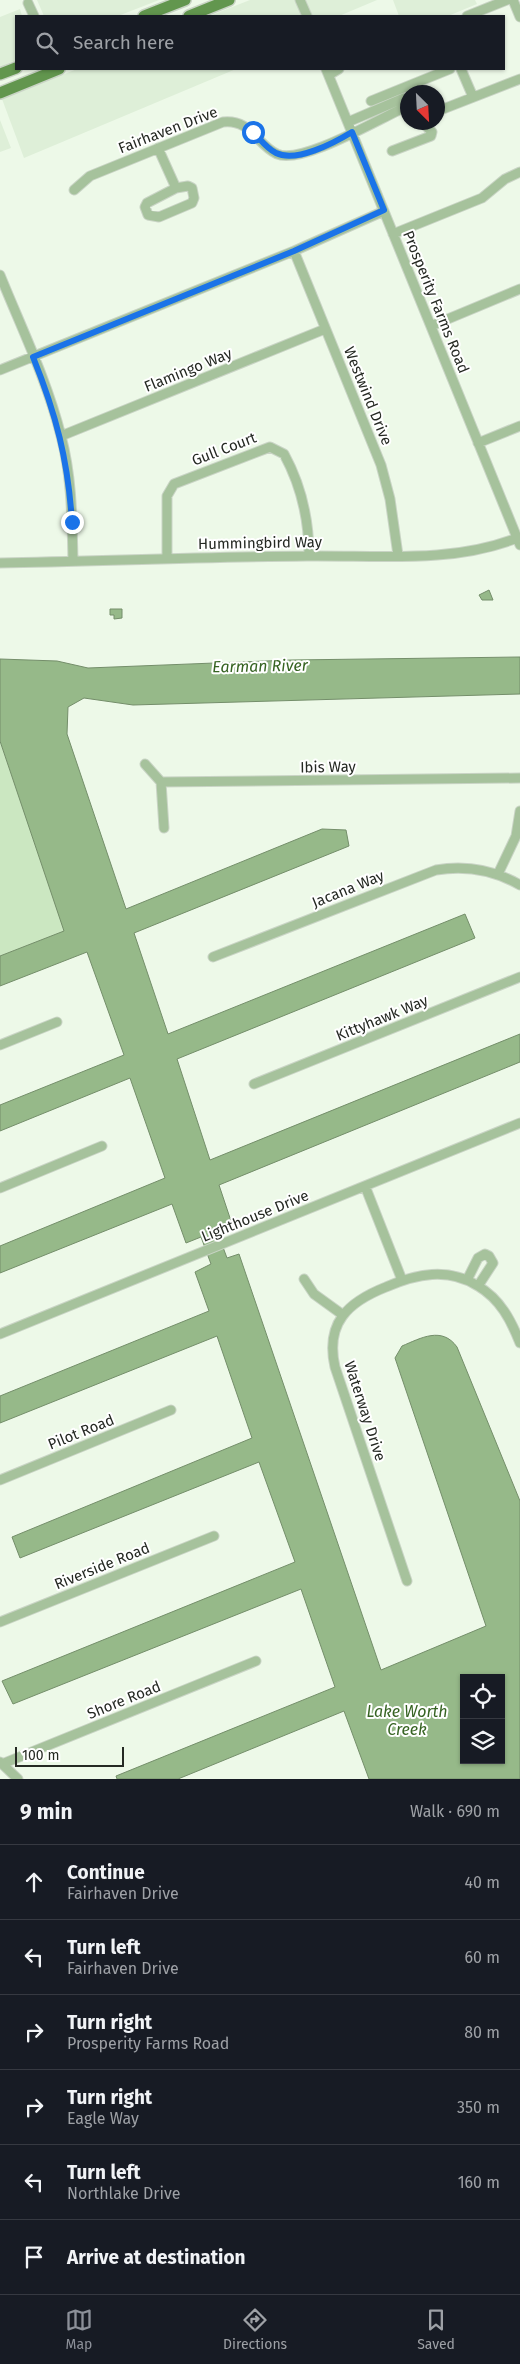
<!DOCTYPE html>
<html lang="en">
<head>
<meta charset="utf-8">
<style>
  body { margin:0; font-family:"Fira Sans",sans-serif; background:#20242c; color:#f1f3f6 }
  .controls { position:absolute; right:15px; bottom:15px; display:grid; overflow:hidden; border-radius:0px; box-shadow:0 1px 4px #0004 }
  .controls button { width:45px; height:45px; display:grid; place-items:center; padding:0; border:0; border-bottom:1px solid #363941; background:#171b24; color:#f1f3f6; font:25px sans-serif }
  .compass { position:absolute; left:400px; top:85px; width:45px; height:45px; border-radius:50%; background:#171b24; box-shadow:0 1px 4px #0004; rotate:156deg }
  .scale { position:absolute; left:15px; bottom:12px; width:109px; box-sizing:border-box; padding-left:5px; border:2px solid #252923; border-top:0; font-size:14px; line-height:18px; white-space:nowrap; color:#252923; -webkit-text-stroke:4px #fff; paint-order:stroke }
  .stop { position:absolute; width:15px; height:15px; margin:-11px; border:4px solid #1a73e8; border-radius:50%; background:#fff }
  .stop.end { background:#1a73e8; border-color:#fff; box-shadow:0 1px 5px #0008 }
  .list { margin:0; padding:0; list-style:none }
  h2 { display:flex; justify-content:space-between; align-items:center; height:65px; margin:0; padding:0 20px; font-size:21px }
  h2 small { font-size:16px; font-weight:400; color:#9ea1a6 }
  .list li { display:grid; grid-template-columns:32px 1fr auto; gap:15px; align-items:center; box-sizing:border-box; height:75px; padding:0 20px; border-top:1px solid #363941 }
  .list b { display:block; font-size:19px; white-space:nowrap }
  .list p { margin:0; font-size:16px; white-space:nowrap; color:#9ea1a6 }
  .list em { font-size:16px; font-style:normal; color:#9ea1a6 }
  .icon { flex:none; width:28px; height:28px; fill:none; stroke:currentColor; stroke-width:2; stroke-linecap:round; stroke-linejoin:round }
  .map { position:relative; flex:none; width:520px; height:1779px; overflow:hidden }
  .search { position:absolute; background:#171b24; box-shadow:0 1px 4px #0004; left:15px; right:15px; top:15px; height:55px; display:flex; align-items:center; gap:12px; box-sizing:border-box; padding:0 18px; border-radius:0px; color:#9ea1a6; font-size:19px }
  .sheet { height:515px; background:#171b24 }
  nav { display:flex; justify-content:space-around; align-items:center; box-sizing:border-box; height:70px; border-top:1px solid #363941; background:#171b24; font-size:14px; color:#9ea1a6 }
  nav a { display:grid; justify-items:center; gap:2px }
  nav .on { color:#8c9099 }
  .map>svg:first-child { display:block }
  .built { fill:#deefd8 }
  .green { fill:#cbe7c1 }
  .water { fill:#96b989; stroke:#748e6a; fill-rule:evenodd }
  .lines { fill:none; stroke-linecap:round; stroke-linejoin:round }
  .minor-casing { stroke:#c9d4c5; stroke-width:11 }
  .major-casing { stroke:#c9d4c5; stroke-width:14 }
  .minor { stroke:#a6c29c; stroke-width:9 }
  .major { stroke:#62964e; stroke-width:11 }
  .route { stroke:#1a73e8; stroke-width:6 }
  .labels { text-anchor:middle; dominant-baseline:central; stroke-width:4; stroke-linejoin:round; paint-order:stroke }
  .street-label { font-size:15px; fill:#252923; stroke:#fff }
  .water-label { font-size:16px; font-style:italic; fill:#366322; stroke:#fff }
</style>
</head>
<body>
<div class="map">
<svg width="520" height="1779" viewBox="0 0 520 1779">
  <rect width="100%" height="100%" fill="#edf9e8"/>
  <path class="built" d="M37 0H159L118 16H44Z
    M250 0H377L339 16H209Z
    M393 0H475L477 4 448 16H399Z
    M20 9 22 16H16V60L0 67V17Z
    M77 69H236L24 158 2 99Z
    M0 120 11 148 0 152Z"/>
  <path class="green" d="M0 741 65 931 0 956Z"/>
  <path class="water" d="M489 590 493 600H482L479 595Z
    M110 609H122V618L114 619V615H110Z
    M520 657V694L133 705 84 698 68 707 67 734 126 909 322 829 346 830 349 846 134 933 168 1034 465 914 475 938 177 1059 210 1160 520 1034V1062L219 1185 232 1224 217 1231 227 1258 239 1254 381 1670 486 1626 395 1358 402 1346C421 1338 442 1326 457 1347L520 1501V1779H369L344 1711 178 1779H117L116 1776 335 1687 301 1589 13 1704 2 1681 295 1562 259 1462 20 1558 12 1537 252 1438 217 1336 0 1423V1396L209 1311 195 1272 211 1264 201 1237 186 1243 172 1204 0 1273V1246L165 1178 130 1078 0 1131V1105L124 1055 87 952 0 986V956L64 931 0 741V659L57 661 88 668 291 660ZM464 1678H501V1760H464Z"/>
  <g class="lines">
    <g class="minor-casing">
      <path id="minor" d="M300 0 307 16
        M513 0 520 17
        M28 3 34 16
        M467 16 507 0
        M326 69 520 545
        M461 69 473 97
        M329 75 339 69
        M371 101 450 69
        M438 111 520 79
        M348 122 404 98
        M158 148 176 188 147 203 145 207 148 215 159 217 192 203 194 198 192 188 188 186 176 188
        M392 151 431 136 432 132 422 122
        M74 190 90 176 223 122C251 119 256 144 277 154 302 165 380 118 408 106
        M393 234 482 198 505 179 520 172
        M294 251 381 465 390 499 398 555
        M0 275C21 327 47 380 61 436 72 477 72 519 73 561
        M431 326 520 289
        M0 370 294 251 384 211
        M61 436 325 329
        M478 443 520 426
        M167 558V496L174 484 270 447 284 454C301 485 309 520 309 556
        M0 563C102 561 205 557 307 556 377 555 451 564 517 538
        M145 764 161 782 520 778
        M161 782 164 828
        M498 874 516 836 520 811
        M213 957 436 870C466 865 494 870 520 885
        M0 1045 57 1022
        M254 1084 520 977
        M365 1186 402 1280
        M0 1188 102 1146
        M304 1279 314 1294 343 1315
        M467 1280 478 1258 485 1254 489 1256 493 1263 478 1286
        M0 1334 520 1123
        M0 1480 171 1410
        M407 1581 335 1367C325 1323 348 1302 386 1287 416 1274 448 1267 478 1286 500 1299 511 1320 520 1343
        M0 1622 214 1536
        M0 1762 18 1779
        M2 1764 256 1661"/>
    </g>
    <g class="major-casing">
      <path id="major" d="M144 16 185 0
        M189 16 229 0
        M0 74 16 68
        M0 93 59 69"/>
    </g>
    <use href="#minor" class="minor"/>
    <use href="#major" class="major"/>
  </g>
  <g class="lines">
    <path class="route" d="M72 522C68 460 56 414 33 357L294 251 384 210 352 132C334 143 296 163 276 153 267 149 260 139 253 132"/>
  </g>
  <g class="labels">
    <g class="street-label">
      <text transform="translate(168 130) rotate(-21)">Fairhaven Drive</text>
      <text transform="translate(436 302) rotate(68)">Prosperity Farms Road</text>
      <text transform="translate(188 370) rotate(-22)">Flamingo Way</text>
      <text transform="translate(368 396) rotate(68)">Westwind Drive</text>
      <text transform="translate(224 449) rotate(-21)">Gull Court</text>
      <text transform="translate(260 543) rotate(-1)">Hummingbird Way</text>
      <text transform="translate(328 767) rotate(-1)">Ibis Way</text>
      <text transform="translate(348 889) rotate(-22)">Jacana Way</text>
      <text transform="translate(382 1018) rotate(-22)">Kittyhawk Way</text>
      <text transform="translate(255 1216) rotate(-22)">Lighthouse Drive</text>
      <text transform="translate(365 1411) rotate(72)">Waterway Drive</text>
      <text transform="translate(81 1432) rotate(-22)">Pilot Road</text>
      <text transform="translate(102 1566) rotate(-22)">Riverside Road</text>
      <text transform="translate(124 1700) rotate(-22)">Shore Road</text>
    </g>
    <g class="water-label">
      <text transform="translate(260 666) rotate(-1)">Earman River</text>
      <text x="407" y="1711">Lake Worth<tspan x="407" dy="18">Creek</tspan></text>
    </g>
  </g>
</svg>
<div class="controls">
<button><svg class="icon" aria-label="locate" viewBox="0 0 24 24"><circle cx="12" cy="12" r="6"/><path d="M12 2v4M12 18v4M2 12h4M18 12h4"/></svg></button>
<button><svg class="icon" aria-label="layers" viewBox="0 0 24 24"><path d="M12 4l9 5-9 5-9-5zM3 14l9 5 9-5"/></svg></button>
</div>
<svg class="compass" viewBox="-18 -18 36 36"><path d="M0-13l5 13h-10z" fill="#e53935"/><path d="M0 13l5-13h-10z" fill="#9ea1a6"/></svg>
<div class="scale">100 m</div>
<div class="stop" style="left:253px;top:132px"></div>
<div class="stop end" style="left:72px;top:522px"></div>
<div class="search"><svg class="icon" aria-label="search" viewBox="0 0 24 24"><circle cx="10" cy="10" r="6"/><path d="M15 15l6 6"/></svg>Search here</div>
</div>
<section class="sheet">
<h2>9 min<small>Walk · 690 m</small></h2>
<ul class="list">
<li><svg class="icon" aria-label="ahead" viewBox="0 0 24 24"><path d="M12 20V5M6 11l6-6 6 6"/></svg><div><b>Continue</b><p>Fairhaven Drive</p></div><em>40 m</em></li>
<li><svg class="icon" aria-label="left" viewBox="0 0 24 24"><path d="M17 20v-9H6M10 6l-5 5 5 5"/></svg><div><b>Turn left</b><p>Fairhaven Drive</p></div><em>60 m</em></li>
<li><svg class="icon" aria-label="right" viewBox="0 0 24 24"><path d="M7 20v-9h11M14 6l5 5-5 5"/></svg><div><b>Turn right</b><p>Prosperity Farms Road</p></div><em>80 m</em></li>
<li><svg class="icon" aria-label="right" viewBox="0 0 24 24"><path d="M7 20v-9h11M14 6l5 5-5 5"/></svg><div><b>Turn right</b><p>Eagle Way</p></div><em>350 m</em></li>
<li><svg class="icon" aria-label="left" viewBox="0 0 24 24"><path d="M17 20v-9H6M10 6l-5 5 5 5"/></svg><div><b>Turn left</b><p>Northlake Drive</p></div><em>160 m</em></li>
<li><svg class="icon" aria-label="arrive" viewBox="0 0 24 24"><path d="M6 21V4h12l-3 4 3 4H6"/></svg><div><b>Arrive at destination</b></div></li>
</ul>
</section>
<nav>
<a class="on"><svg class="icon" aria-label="map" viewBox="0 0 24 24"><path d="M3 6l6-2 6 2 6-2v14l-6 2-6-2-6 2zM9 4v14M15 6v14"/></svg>Map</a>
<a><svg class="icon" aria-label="directions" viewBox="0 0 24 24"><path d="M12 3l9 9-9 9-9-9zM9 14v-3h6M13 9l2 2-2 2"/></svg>Directions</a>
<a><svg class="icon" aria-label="saved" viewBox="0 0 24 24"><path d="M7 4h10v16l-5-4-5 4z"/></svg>Saved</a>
</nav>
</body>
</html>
